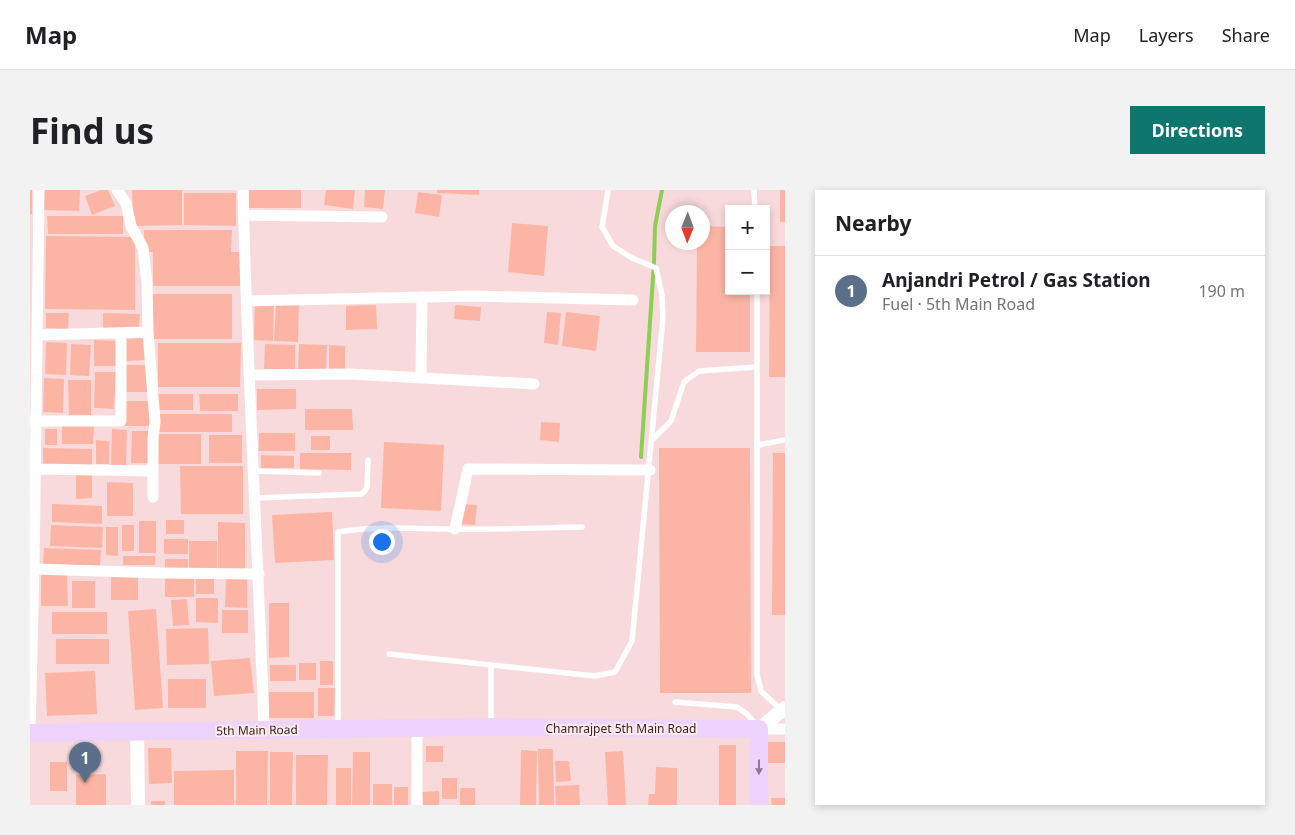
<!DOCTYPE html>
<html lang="en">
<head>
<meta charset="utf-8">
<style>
  body { margin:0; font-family:"Noto Sans",sans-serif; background:#f2f2f2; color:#202124 }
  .controls { position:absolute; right:15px; top:15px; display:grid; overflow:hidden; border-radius:0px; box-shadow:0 2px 8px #0003 }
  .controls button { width:45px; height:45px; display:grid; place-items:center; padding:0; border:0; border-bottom:1px solid #e0e0e0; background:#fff; color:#202124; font:25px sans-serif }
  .compass { position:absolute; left:635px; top:15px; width:45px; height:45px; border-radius:50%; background:#fff; box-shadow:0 2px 8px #0003; rotate:181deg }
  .you { position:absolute; left:351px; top:351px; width:18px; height:18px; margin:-12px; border:4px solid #fff; border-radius:50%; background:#1a73e8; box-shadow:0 0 0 8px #1a73e833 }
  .badge { display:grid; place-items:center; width:32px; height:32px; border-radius:50%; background:#0f766e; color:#fff; font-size:16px; font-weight:700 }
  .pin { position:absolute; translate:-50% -41px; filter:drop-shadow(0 1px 2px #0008) }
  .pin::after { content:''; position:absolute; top:26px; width:18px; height:15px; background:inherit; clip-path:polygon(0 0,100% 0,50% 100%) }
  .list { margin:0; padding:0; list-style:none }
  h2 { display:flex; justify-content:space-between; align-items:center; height:65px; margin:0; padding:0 20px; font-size:21px }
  h2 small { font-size:16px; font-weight:400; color:#757577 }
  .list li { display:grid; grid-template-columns:32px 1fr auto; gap:15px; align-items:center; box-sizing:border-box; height:70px; padding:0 20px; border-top:1px solid #e0e0e0 }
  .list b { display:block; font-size:19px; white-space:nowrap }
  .list p { margin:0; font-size:16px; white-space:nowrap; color:#757577 }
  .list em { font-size:16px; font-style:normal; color:#757577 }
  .map { position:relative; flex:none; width:755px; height:615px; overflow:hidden; border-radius:0px }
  header { display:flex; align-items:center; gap:30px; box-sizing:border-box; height:70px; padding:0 25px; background:#fff; border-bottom:1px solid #e0e0e0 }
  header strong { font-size:24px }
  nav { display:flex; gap:28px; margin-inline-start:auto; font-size:18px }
  .intro { display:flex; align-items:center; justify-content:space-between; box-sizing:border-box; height:120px; padding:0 30px }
  h1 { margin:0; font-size:35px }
  .button { padding:12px 22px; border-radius:0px; background:#0f766e; color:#fff; font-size:18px; font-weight:700 }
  main { display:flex; gap:30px; padding:0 30px }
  aside { flex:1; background:#fff; border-radius:0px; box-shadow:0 2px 8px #0003 }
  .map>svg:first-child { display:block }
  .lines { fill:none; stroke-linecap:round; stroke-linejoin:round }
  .stream { stroke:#8dcf55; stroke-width:4 }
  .building { fill:#fcb5a5 }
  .service { stroke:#fff; stroke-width:5.5 }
  .minor { stroke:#fff; stroke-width:11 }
  .tertiary { stroke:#fff; stroke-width:14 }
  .primary { stroke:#eed3fd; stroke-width:18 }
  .oneway { fill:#94788f }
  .labels { text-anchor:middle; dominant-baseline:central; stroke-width:4; stroke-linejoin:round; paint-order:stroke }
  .street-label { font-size:12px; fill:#3a1e21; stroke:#fbebec }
</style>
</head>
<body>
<header>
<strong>Map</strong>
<nav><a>Map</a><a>Layers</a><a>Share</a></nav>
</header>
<div class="intro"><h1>Find us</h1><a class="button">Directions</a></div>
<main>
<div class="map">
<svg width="755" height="615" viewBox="0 0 755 615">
  <rect width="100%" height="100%" fill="#f9dadc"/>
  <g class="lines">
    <path class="stream" d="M611 267 624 72 625 36 632 0"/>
  </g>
  <path class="building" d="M0 0H2V24H0Z
    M14 0H50L49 21 14 20Z
    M71 0H78L85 16 62 25 55 6Z
    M102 0H152V35L103 36Z
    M219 0H271V18H219Z
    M296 0H325L323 19 294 15Z
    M335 0H355L353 19 334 17Z
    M407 0H449V5L407 3Z
    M750 0H755V32H750Z
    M388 2 412 5 409 27 385 23Z
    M154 3H206V36L154 35Z
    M17 26H93V44H18Z
    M482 33 518 36 514 86 478 82Z
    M672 36 699 37V101H720V162H666L667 52H672Z
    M114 40H202L201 62H210V96H123V62H114Z
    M16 46 105 47V120L15 119Z
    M740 56H755V187H739Z
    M120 104H202V149H120Z
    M225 111 244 112 243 151 224 150Z
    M246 115H269L268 152 244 151Z
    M346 115 347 139 316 140V116Z
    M425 115 451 117 450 131 424 129Z
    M517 122 531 123 528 155 514 153Z
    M536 122 570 126 566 161 532 156Z
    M16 123H39L38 139 16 138Z
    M73 123 110 124 109 140 73 139Z
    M116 148V170L96 171V149Z
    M64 150 89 151 88 176H64Z
    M16 152 37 153 36 185 15 184Z
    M128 153H211L210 197H128Z
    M41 154 61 155 59 186 40 185Z
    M235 154 265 155V179H234Z
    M269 154 297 155 296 182 268 181Z
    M299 155 315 156V180H299Z
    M95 175H118L119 202H95Z
    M65 182H86L84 219 64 218Z
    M14 188 34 189 33 223 13 222Z
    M38 190H61V225H39Z
    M227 199H266V219L227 220Z
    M127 204H163V220H127Z
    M169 204H208V221H170Z
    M94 211H120V236H94Z
    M275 219H322L323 240H275Z
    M127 224H202V242H127Z
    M511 232 530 233 529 252 510 250Z
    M32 236H64L63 254H32Z
    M15 239H27V255H15Z
    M82 239 97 240 96 275H81Z
    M102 241H120V273H101Z
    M229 243H265V261H229Z
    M126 244H171V274H126Z
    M179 245H212V273H179Z
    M281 246H300V260H281Z
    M66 250 79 251V274H66Z
    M354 252 414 255 411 321 351 318Z
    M13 258 62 259V276L13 275Z
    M629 258H720L721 503H630Z
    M270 263H321V280L270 279Z
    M743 263H755V425H742Z
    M231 265 264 266V278H231Z
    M150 276H213V324H151Z
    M62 283V308L46 309V284Z
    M77 292 103 293V326H77Z
    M22 314 72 316V334L22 332Z
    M432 314 447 315 445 335 430 334Z
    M302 322 304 370 245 373 242 325Z
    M136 330H154V344H136Z
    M109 331H126V363H109Z
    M188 332 215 333V382H188Z
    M21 335 73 337 72 358 20 356Z
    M92 335H104V361H92Z
    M76 337H88V366L76 365Z
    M134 349H158V364H134Z
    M159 351H187V379H159Z
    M14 358 71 360 70 376 13 374Z
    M93 366H125V375H93Z
    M135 369H158V378H135Z
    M11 385H37L38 416H11Z
    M81 386H108V410H81Z
    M135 387H164V407H135Z
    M166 387H184V404H166Z
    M196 388H217V418L195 417Z
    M42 391H65V418H42Z
    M166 408H188V433L166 432Z
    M157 409 159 435 143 436 141 410Z
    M239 413H259V467L239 468Z
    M126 419 133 518 105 520 98 421Z
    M192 420H218V443H192Z
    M22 422H77V444H22Z
    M178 438 179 474 137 475 136 439Z
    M26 449H79V474H26Z
    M220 468 224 503 184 506 181 471Z
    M290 471H303V495H290Z
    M269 473H286V490H269Z
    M240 475H266V491H240Z
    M65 481 67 524 17 526 15 483Z
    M138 489H176V518H138Z
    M288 498H305L304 526H288Z
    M239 502H284V528H239Z
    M737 552H755V573H737Z
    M689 555H706V615H689Z
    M396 556H413V572H396Z
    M118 558H141L142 593 119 594Z
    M508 559H523L524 615H509Z
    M491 560 507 561 506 615H490Z
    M206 561H238L237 615H206Z
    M593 561 596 615H578L575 562Z
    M240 562H263L262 615H240Z
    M323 562H340V615H322Z
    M266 565H298L297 615H266Z
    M525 571H539L541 591 526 592Z
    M20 572H37V601H20Z
    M626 577 647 578V615H618L619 604H625Z
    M306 578H321V615H306Z
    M204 580V615H144V581Z
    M76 584V615H46V585Z
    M412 588H427V609H412Z
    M343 594H362V615H343Z
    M549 595 550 615H526L525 596Z
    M364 597H378V615H364Z
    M430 598H445V615H430Z
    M409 601V615H393L392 602Z
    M741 608H755V615H742Z
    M121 611H135V615H121Z"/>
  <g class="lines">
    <path class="service" d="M724 0 725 19
      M727 101V484L731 501 751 520
      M623 249 641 231 654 192 669 181 726 177
      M728 255 755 250
      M224 281 289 283
      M225 308 332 304 337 298 338 270
      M359 464 565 486 585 482 602 451 633 128 632 105 626 78 602 68 583 56 572 37 578 0
      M645 512 707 517 717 524 727 536
      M461 535V475
      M308 537V342C343 336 379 338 414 339 460 340 506 338 552 337"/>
    <path class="minor" d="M87 0 96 13 101 36 113 58 117 94 118 142 125 232 123 248V307
      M213 0C217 180 228 360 234 540
      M214 25 352 27
      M216 111 444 106 603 110
      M7 145 118 142
      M220 185 320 184 504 194
      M391 188 392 107
      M0 231H91V143
      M6 279 123 281
      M425 339 438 279 620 280
      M4 379 132 383 229 384
      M387 538V615
      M729 539H755
      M0 543 4 379 9 0"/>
    <path class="tertiary" d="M729 539 755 518
      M107 541 108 615"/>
    <path class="primary" d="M0 543 453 537 729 539V615"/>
  </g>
  <defs><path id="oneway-solid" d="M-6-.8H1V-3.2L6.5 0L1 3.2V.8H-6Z" transform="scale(1.25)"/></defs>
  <use class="oneway" href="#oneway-solid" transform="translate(729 577) rotate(90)"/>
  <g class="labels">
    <g class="street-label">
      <text x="591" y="538">Chamrajpet 5th Main Road</text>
      <text transform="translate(227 540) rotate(-1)">5th Main Road</text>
    </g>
  </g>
</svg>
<div class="controls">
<button>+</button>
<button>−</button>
</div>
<svg class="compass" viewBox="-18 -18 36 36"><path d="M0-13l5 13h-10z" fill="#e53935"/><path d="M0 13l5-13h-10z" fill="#757577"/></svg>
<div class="you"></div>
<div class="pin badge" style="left:55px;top:593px;background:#5c6f8a">1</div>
</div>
<aside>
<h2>Nearby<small></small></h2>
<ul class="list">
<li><span class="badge" style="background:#5c6f8a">1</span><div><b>Anjandri Petrol / Gas Station</b><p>Fuel · 5th Main Road</p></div><em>190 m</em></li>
</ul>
</aside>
</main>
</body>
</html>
